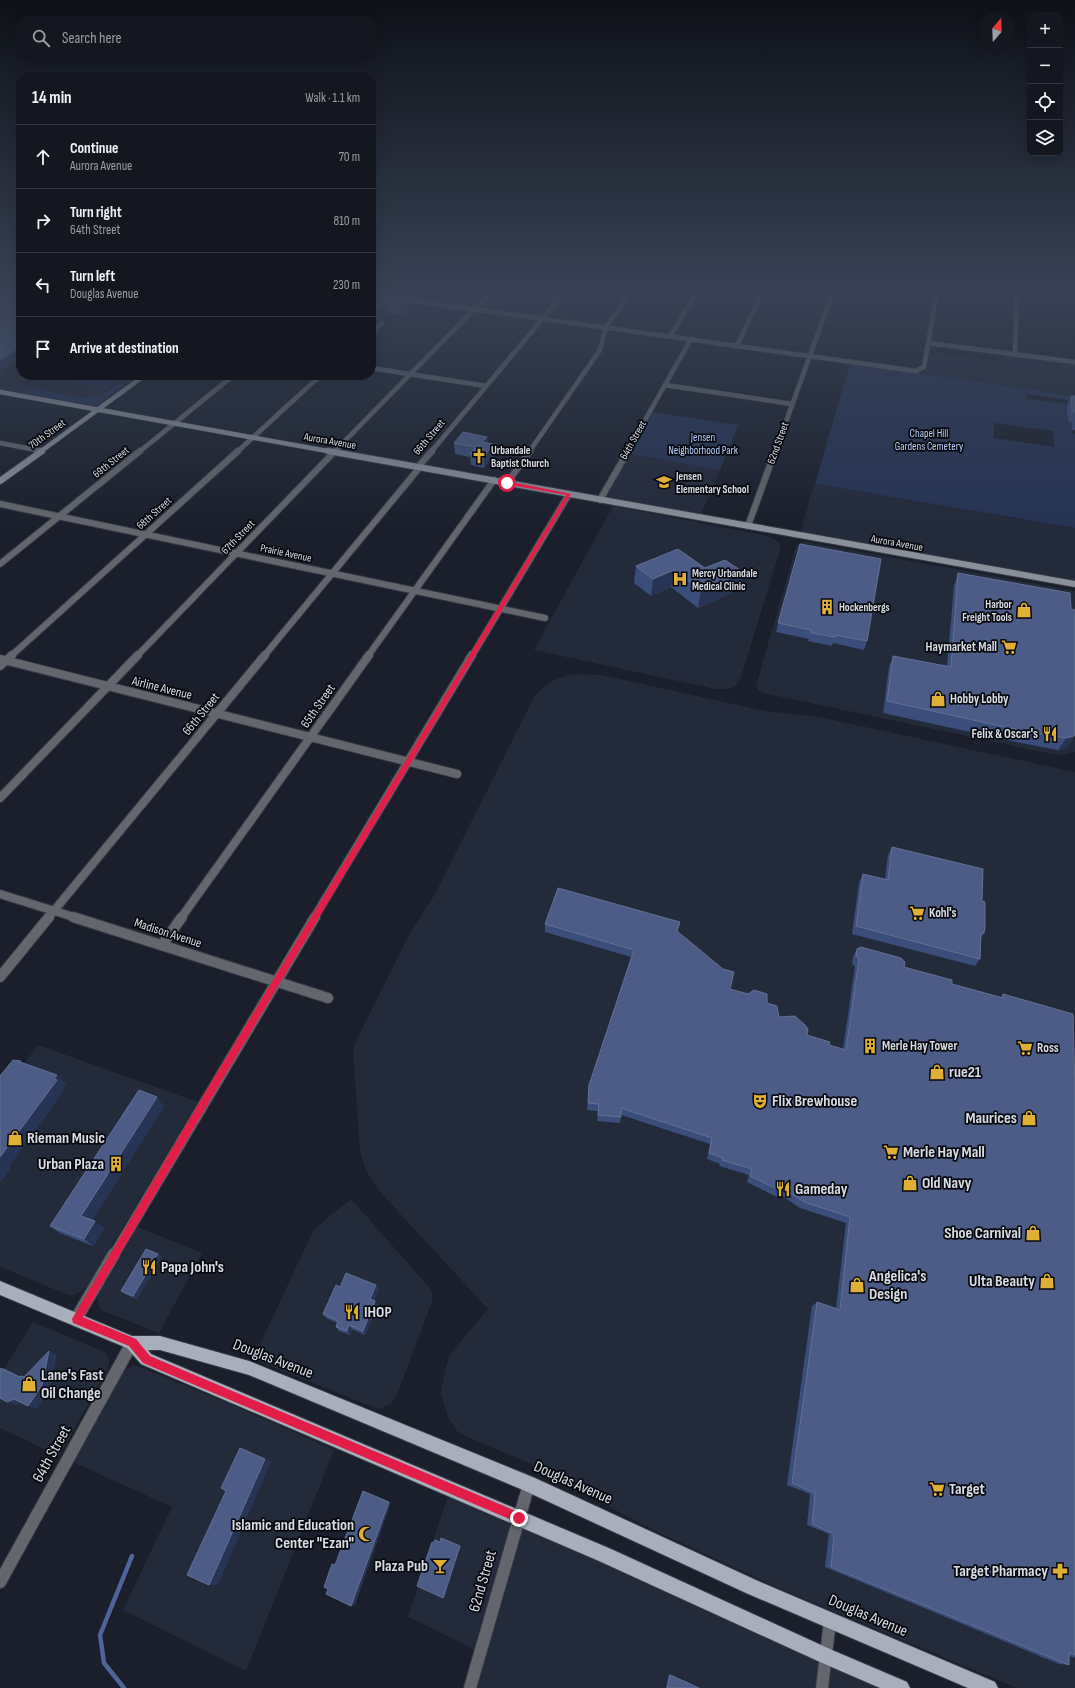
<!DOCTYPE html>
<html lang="en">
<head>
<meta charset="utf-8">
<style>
  body { margin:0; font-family:"Sofia Sans Condensed",sans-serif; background:#1d2029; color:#f1f3f6 }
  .controls { position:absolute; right:12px; top:12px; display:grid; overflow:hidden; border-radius:8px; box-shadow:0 4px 16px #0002 }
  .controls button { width:36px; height:36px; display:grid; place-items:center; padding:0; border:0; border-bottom:1px solid #33363e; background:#141720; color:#f1f3f6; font:20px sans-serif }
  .compass { position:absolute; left:979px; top:12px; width:36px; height:36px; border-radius:50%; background:#141720; box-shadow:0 4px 16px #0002; rotate:19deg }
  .stop { position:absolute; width:12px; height:12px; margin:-9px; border:3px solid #e11d48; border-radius:50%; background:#fff }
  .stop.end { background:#e11d48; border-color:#fff; box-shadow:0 1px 4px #0008 }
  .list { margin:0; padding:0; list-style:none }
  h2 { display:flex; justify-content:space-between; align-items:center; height:52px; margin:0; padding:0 16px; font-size:17px }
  h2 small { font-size:13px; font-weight:400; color:#9d9fa5 }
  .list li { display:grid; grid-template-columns:26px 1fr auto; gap:12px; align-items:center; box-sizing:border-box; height:64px; padding:0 16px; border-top:1px solid #33363e }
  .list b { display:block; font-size:15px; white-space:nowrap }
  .list p { margin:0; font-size:13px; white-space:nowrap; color:#9d9fa5 }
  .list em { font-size:13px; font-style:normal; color:#9d9fa5 }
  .icon { flex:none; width:22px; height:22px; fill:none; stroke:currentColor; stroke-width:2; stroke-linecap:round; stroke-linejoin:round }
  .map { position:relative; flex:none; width:1075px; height:1688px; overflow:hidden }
  .search { position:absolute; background:#141720; box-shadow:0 4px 16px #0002; left:16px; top:16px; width:360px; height:44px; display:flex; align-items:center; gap:10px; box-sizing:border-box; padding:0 14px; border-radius:16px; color:#9d9fa5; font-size:15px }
  .panel { position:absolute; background:#141720; box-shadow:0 4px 16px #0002; left:16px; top:72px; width:360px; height:308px; border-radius:16px }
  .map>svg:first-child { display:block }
  .built { fill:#232a3a }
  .green { fill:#263354; fill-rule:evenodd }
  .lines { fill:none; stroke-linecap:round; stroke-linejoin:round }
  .stream { stroke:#4f6498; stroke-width:4.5 }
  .street-far4-casing { stroke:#353a45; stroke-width:5.5 }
  .street-far3-casing { stroke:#353a45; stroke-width:8 }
  .street-far2-casing { stroke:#353a45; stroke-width:10 }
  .street-far1-casing { stroke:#353a45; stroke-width:12 }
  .street-casing { stroke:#353a45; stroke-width:14 }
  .secondary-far1-casing { stroke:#353a45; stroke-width:5.5 }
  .secondary-casing { stroke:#353a45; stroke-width:8 }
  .primary-casing { stroke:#353a45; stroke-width:2 }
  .street-far4 { stroke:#63666c; stroke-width:4.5 }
  .street-far3 { stroke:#63666c; stroke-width:6 }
  .street-far2 { stroke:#63666c; stroke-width:8 }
  .street-far1 { stroke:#63666c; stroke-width:10 }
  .street { stroke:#63666c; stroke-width:12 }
  .secondary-far1 { stroke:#8a8f99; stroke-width:4.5 }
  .secondary { stroke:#8a8f99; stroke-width:6 }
  .primary { fill:#a8aebb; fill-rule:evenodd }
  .wall { fill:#3b4d7a }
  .shaded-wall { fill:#273456 }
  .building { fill:#4c5c86; stroke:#627094 }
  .route { fill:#e11d48 }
  .labels { text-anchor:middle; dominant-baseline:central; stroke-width:3.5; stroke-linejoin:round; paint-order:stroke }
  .far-park-label { font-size:11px; fill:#b9cefd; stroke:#07090e }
  .far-street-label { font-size:11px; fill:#d9dde5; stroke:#07090e }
  .far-poi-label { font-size:11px; font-weight:bold; fill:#d9dde5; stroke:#07090e; text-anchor:start }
  .poi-label { font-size:13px; font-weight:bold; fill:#d9dde5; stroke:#07090e; text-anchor:start }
  .street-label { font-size:13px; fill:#d9dde5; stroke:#07090e }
  .near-poi-label { font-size:16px; font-weight:bold; fill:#d9dde5; stroke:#07090e; text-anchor:start }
  .near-street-label { font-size:16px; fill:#d9dde5; stroke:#07090e }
</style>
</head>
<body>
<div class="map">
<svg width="1075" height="1688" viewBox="0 0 1075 1688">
  <rect width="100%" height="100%" fill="#1a1f2b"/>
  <path class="built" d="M0 294 21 297V375H145L99 409 0 392Z
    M926 352 1000 362 1001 352 1075 362V396L923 374Z
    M629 454 720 470 701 514 607 497V495Z
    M814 484 1075 528V584L799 536Z
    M613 506 768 536 779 542 781 547 740 680 734 687 727 689H715L534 650Z
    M806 542 1075 591V752L1063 755 1052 754 763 693 758 690 756 686 796 546 800 543Z
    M579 674 602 675 765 711 819 717 1075 772V1688H1017L776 1587 643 1525 529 1463 463 1435 457 1431 448 1417 441 1393 445 1370 450 1354 488 1309 381 1193 366 1171 360 1151 353 1051 356 1041 410 933 435 894 534 697 542 688 552 681 565 676Z
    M38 1045 198 1102 87 1287 82 1291 71 1296 0 1267V1095Z
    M351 1199 429 1287 433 1295 431 1304 397 1395 389 1405 378 1409 253 1359 314 1229Z
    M138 1227 202 1253 159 1333 103 1311 100 1309 97 1297Z
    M33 1322 105 1352 109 1359 108 1369 59 1456 0 1428V1375Z
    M135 1365 228 1403 334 1450 246 1671 123 1610 172 1507 73 1462 121 1375 127 1369Z
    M465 1495 901 1688H470L480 1654 464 1644 408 1617 447 1499Z"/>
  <path class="green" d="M850 363 1075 396V407L1071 416H1067V422H1072L1073 434H1075V528L815 484ZM1026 394 1067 400 1068 404 1027 399ZM994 423 1053 431 1054 447 994 438Z
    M44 375 112 376 109 375H125L103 391 99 390 101 388 86 386 88 384H75L61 379 58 381 37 380Z
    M136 375H138L98 404 89 403 97 404 96 405 20 393 29 387C41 389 84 402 95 395L101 396 116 385Z
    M653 412 738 425 720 470 629 454Z"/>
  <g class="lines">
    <path class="stream" d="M124 1688 104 1663 100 1635 132 1556"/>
    <g class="street-far4-casing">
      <path id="street-far4" d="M371 295 388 298
        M400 299 916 371 924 367 937 292
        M407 300 416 292
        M371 334 382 323
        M670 336 697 292
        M928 343 1075 362
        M737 346 762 292
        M1015 354 1017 292
        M371 368 486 386
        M665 385 792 404
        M0 443 42 451
        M139 452 234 375
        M237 452 321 375
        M334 452 491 292
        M431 452 565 292
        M529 452 600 350 606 327 631 292
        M627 452 691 339
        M775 452 833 292"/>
    </g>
    <g class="street-far3-casing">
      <path id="street-far3" d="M40 451H42
        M418 467 432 451
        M507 483 530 451
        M600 500 628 451
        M0 504 545 618
        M748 526 775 451
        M0 564 140 451
        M11 656 238 451
        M137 656 335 451
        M264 656 420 467
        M368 656 494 480
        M472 656 569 494"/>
    </g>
    <g class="street-far2-casing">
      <path id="street-far2" d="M0 659 457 774
        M0 666 12 655
        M0 798 138 655
        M0 894 77 918
        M48 918 265 655
        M181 918 369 655
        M314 918 472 655"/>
    </g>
    <g class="street-far1-casing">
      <path id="street-far1" d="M73 917 328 998
        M162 945 182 917
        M0 977 49 917
        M114 1255 315 917"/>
    </g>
    <g class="street-casing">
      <path id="street" d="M76 1319 114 1254
        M0 1582 132 1343
        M470 1688 529 1484
        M822 1688 830 1621"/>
    </g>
    <g class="secondary-far1-casing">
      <path id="secondary-far1" d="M0 392 333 452
        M40 452 145 375"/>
    </g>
    <g class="secondary-casing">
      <path id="secondary" d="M328 451 1075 584
        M0 481 42 451"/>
    </g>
    <g class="primary-casing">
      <path id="primary" d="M0 1281 132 1336H160L249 1361 535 1478 758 1581 995 1682 998 1688H968L746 1593 523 1490 249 1375 160 1350H148L151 1354 611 1549 832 1650 907 1682 910 1688H880L820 1662 599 1561 141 1364 127 1348 0 1295Z"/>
    </g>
    <use href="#street-far4" class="street-far4"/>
    <use href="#street-far3" class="street-far3"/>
    <use href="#street-far2" class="street-far2"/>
    <use href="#street-far1" class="street-far1"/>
    <use href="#street" class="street"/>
    <use href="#secondary-far1" class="secondary-far1"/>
    <use href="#secondary" class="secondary"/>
    <use href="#primary" class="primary"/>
  </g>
  <path class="wall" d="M0 292 21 295 10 364 0 370V321L3 319H0Z
    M371 302 411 307 401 315 386 313 373 325H371Z
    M1071 396H1075V430H1072V422H1068L1067 406Z
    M487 437V443L494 455 484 468 471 465 470 457 455 454 454 443Z
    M800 544 867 641 864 650 833 643 832 646 808 641 809 639 776 632Z
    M636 566 705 568 743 572 740 589 698 608 671 587 651 596 634 583Z
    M958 573 1075 734 1066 748 1058 750 1016 742 883 713 889 667 893 656 947 666 954 585Z
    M892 847 982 901 984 933 981 938 980 959 975 966 852 934 859 882 863 874 885 879 888 855Z
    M545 924 678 932 730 989 767 1003 779 1017 807 1035 829 1045 843 1049 855 966 852 964 853 957 857 949 904 967 952 984 1001 997 1003 994 1075 1090V1658L1069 1656V1665L1059 1664 825 1567 829 1534 807 1525 810 1494 787 1485 812 1306 817 1302 836 1308 846 1223 800 1208 779 1194 777 1197 747 1182 749 1175 719 1166 720 1164 707 1159 710 1144 621 1115 620 1123 597 1121 598 1111 587 1110 589 1085 631 957 545 932Z
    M164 1106 92 1220 104 1228 93 1246 60 1233 50 1226Z
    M158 1254 162 1257 137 1299 125 1294 121 1291Z
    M340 1287 379 1289 374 1301 378 1305 365 1335 352 1329 350 1335 339 1331 336 1327 337 1323 326 1318 323 1314Z
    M669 1674 700 1688H666Z"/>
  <path class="shaded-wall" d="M410 297 411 307 401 315 400 306Z
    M385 303 386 313 373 325 372 315Z
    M21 345V356L10 364 0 370V360Z
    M487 437V447L482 442Z
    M493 444 494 455 484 468V457Z
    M674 570 671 587 651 596 653 579Z
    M743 572 740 589 698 608 701 591Z
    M1074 736 1066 748 1058 750 1066 738Z
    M57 1075 66 1084 64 1087 65 1089 9 1167 11 1168 1 1182 0 1181V1157Z
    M157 1097 164 1106 91 1223 81 1216Z
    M95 1221 104 1228 93 1246 84 1239Z
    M158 1254 162 1257 137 1299 133 1296Z
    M376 1285 379 1289 373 1304 370 1299Z
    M375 1301 378 1305 365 1335 363 1331Z
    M349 1325 352 1329 350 1335 347 1331Z
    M49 1351 57 1355 50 1388 37 1409 28 1406Z
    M1 1368 10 1371 29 1381 20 1377Z
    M14 1399 23 1402 16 1405 7 1402Z
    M240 1448 271 1462 218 1585H209Z
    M389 1502 391 1503 355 1605 351 1606Z
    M441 1538 461 1546 445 1597 443 1598Z"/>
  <path class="building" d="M0 292 21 295V345L7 356 0 360V321L13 313 0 312Z
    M382 293 410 297 400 306 385 303 371 315V302Z
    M1071 396H1075V412L1072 411Z
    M463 432 487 437 482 442 493 444 484 457 470 454 476 447 454 443Z
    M800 544 881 559 867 641 835 635V637L811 633V630L778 623Z
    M678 549 705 568 725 560 743 572 701 591 674 570 653 579 636 566Z
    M958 573 1070 593 1071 609 1075 610V734L1074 736 1066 738 1023 731 887 701 893 656 951 667Z
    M892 847 983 869 982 901 985 902V928L984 933H981L980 959 856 926 863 874 888 880Z
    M558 888 680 922 677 931 723 969 734 972 730 989 748 994 754 990 767 994V1003L777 1006 779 1017 795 1016 805 1025 808 1029 807 1035 830 1042 829 1045 846 1050 859 959 856 956 857 949 861 947 901 958 905 962 904 967 952 980V984L1003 998V994L1073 1014 1075 1090V1655L1069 1653V1665L831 1567 834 1534 812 1524 815 1493 792 1483 817 1302 840 1310 850 1217 804 1202 782 1188 781 1191 750 1176 752 1169 722 1160 723 1158 709 1153 712 1138 621 1108V1117L598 1115 599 1104 588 1103 589 1085 634 950 545 924Z
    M13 1060 21 1061 20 1062 57 1075 54 1079 57 1080 0 1157V1076Z
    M139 1090 157 1097 81 1216 95 1221 84 1239 50 1226Z
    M146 1249 158 1254 133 1296 121 1291Z
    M346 1273 376 1285 370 1299 375 1301 363 1331 349 1325 347 1331 336 1327 338 1321 323 1314 336 1285 340 1287Z
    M49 1351 42 1385 28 1406 14 1399 7 1402 0 1398V1371L1 1368 20 1377 21 1376 24 1377Z
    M240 1448 265 1459 209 1585 187 1575 226 1491 221 1488Z
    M363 1491 389 1502 351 1606 326 1594 328 1589 324 1587 332 1564 335 1565Z
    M441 1538 460 1546 443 1598 417 1586 432 1542 434 1543 435 1540 440 1542Z
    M670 1675 699 1688H667Z"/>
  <linearGradient id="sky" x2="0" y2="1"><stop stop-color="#0e1118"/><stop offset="0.55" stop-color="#384255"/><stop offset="1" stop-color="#384255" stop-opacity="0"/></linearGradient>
  <rect width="1075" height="528" fill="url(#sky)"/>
  <path class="route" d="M507 481 571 494 215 1092 83 1317 136 1339 150 1356 523 1514 524 1518 523 1522 519 1523 143 1363 129 1346 73 1323 72 1319 209 1086 566 495 505 484Z"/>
  <defs>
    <g id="church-bare" transform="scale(1.2)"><path d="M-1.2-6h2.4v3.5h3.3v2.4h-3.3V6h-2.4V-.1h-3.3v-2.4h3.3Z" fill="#dfb034" stroke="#07090e" stroke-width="2.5" paint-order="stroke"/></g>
    <g id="school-bare" transform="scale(1.2)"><path d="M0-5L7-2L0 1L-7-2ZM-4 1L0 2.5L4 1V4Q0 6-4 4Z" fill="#dfb034" stroke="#07090e" stroke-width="2.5" paint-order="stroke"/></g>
    <g id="hospital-bare" transform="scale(1.2)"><path d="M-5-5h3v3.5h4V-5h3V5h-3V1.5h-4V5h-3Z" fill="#dfb034" stroke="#07090e" stroke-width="2.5" paint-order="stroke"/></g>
    <g id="building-bare" transform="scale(1.2)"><path d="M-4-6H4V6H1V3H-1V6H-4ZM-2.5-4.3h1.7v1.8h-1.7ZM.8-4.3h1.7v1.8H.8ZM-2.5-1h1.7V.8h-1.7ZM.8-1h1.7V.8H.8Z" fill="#dfb034" stroke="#07090e" stroke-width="2.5" paint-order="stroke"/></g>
    <g id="shop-bare" transform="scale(1.2)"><path d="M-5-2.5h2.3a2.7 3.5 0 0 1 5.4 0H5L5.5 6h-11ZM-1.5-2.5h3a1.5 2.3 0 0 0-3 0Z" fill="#dfb034" stroke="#07090e" stroke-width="2.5" paint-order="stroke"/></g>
    <g id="supermarket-bare" transform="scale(1.2)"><path d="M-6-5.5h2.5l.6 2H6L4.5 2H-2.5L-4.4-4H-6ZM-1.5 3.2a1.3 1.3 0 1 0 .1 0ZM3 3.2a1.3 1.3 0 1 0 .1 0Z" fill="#dfb034" stroke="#07090e" stroke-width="2.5" paint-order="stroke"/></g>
    <g id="restaurant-bare" transform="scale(1.2)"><path d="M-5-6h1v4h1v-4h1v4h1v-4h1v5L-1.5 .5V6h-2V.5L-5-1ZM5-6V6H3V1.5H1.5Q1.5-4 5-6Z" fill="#dfb034" stroke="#07090e" stroke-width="2.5" paint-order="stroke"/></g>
    <g id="theatre-bare" transform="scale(1.2)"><path d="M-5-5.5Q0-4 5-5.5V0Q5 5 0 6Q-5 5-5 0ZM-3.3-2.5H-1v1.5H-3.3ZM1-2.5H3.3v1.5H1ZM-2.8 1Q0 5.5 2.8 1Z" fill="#dfb034" stroke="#07090e" stroke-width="2.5" paint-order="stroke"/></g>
    <g id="mosque-bare" transform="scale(1.2)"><path d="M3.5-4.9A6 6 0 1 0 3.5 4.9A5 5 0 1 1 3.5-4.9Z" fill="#dfb034" stroke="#07090e" stroke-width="2.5" paint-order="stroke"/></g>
    <g id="bar-bare" transform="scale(1.2)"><path d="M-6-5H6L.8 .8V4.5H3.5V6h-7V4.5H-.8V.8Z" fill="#dfb034" stroke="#07090e" stroke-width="2.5" paint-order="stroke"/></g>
    <g id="pharmacy-bare" transform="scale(1.2)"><path d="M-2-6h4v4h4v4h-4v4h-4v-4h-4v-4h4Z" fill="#dfb034" stroke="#07090e" stroke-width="2.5" paint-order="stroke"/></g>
  </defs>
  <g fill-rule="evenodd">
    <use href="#church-bare" x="479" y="456"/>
    <use href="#school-bare" x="664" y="482"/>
    <use href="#hospital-bare" x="680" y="579"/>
    <use href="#building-bare" x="827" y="607"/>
    <use href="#shop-bare" x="1024" y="610"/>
    <use href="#supermarket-bare" x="1009" y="647"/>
    <use href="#shop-bare" x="938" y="699"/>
    <use href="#restaurant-bare" x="1050" y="734"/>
    <use href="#supermarket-bare" x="917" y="913"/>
    <use href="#building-bare" x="870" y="1046"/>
    <use href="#supermarket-bare" x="1025" y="1048"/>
    <use href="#shop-bare" x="937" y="1072"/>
    <use href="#theatre-bare" x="760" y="1101"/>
    <use href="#shop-bare" x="1029" y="1118"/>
    <use href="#shop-bare" x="15" y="1138"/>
    <use href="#supermarket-bare" x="891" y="1152"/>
    <use href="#building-bare" x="116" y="1164"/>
    <use href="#shop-bare" x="910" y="1183"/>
    <use href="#restaurant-bare" x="783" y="1189"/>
    <use href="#shop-bare" x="1033" y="1233"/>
    <use href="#restaurant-bare" x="149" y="1267"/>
    <use href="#shop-bare" x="1047" y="1281"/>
    <use href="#shop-bare" x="857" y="1285"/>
    <use href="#restaurant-bare" x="352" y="1312"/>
    <use href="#shop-bare" x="29" y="1384"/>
    <use href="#supermarket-bare" x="937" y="1489"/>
    <use href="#mosque-bare" x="366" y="1534"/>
    <use href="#bar-bare" x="440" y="1566"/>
    <use href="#pharmacy-bare" x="1060" y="1571"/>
  </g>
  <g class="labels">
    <g class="far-park-label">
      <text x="929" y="433">Chapel Hill<tspan x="929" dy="13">Gardens Cemetery</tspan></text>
      <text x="703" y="437">Jensen<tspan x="703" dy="13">Neighborhood Park</tspan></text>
    </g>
    <g class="far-street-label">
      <text transform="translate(47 434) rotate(-36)">70th Street</text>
      <text transform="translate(429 437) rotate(-50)">66th Street</text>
      <text transform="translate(633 440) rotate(-61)">64th Street</text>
      <text transform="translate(330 441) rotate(10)">Aurora Avenue</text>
      <text transform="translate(778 443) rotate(-70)">62nd Street</text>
      <text transform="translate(111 462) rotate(-39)">69th Street</text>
      <text transform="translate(154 513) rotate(-42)">68th Street</text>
      <text transform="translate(238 537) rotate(-46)">67th Street</text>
      <text transform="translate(897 543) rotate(10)">Aurora Avenue</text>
      <text transform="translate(286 553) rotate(12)">Prairie Avenue</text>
    </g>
    <g class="far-poi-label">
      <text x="491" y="450">Urbandale<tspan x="491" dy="13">Baptist Church</tspan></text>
      <text x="676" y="476">Jensen<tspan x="676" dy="13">Elementary School</tspan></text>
      <text x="692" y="573">Mercy Urbandale<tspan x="692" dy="13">Medical Clinic</tspan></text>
      <text x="1012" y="604" text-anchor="end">Harbor<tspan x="1012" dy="13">Freight Tools</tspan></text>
      <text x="839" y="607">Hockenbergs</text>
    </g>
    <g class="poi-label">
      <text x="997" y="647" text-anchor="end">Haymarket Mall</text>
      <text x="950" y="699">Hobby Lobby</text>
      <text x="1038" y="734" text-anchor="end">Felix &amp; Oscar's</text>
      <text x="929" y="913">Kohl's</text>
      <text x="882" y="1046">Merle Hay Tower</text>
      <text x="1037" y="1048">Ross</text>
    </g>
    <g class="street-label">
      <text transform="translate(162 688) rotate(14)">Airline Avenue</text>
      <text transform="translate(318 706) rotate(-55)">65th Street</text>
      <text transform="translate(201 714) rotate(-51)">66th Street</text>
      <text transform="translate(168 933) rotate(18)">Madison Avenue</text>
    </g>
    <g class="near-poi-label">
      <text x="949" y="1072">rue21</text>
      <text x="772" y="1101">Flix Brewhouse</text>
      <text x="1017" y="1118" text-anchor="end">Maurices</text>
      <text x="27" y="1138">Rieman Music</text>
      <text x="903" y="1152">Merle Hay Mall</text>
      <text x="104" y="1164" text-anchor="end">Urban Plaza</text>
      <text x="922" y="1183">Old Navy</text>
      <text x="795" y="1189">Gameday</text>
      <text x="1021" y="1233" text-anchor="end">Shoe Carnival</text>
      <text x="161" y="1267">Papa John's</text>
      <text x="869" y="1276">Angelica's<tspan x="869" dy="18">Design</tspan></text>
      <text x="1035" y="1281" text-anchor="end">Ulta Beauty</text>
      <text x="364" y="1312">IHOP</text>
      <text x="41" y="1375">Lane's Fast<tspan x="41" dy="18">Oil Change</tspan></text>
      <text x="949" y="1489">Target</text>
      <text x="354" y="1525" text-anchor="end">Islamic and Education<tspan x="354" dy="18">Center "Ezan"</tspan></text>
      <text x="428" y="1566" text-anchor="end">Plaza Pub</text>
      <text x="1048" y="1571" text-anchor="end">Target Pharmacy</text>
    </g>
    <g class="near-street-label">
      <text transform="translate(273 1359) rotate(21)">Douglas Avenue</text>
      <text transform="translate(52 1454) rotate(-61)">64th Street</text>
      <text transform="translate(573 1483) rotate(24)">Douglas Avenue</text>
      <text transform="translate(483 1581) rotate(-74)">62nd Street</text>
      <text transform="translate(868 1616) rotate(23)">Douglas Avenue</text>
    </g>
  </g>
</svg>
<div class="controls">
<button>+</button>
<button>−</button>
<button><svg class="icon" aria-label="locate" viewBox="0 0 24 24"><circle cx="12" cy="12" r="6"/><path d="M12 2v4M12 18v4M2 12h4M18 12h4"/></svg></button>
<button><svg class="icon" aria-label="layers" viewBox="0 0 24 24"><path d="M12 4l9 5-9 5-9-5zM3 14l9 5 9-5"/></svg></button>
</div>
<svg class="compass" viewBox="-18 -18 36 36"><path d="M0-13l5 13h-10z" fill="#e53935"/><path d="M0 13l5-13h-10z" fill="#9d9fa5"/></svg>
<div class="stop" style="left:507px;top:483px"></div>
<div class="stop end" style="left:519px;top:1518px"></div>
<div class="search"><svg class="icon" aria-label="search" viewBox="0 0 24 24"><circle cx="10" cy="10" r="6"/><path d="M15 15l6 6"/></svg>Search here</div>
<section class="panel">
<h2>14 min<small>Walk · 1.1 km</small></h2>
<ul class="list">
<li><svg class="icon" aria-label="ahead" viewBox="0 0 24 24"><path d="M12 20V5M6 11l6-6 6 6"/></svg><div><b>Continue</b><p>Aurora Avenue</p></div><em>70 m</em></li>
<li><svg class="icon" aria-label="right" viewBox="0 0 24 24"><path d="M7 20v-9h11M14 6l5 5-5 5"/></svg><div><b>Turn right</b><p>64th Street</p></div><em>810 m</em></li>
<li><svg class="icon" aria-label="left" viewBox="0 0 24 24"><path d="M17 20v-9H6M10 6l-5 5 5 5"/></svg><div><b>Turn left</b><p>Douglas Avenue</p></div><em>230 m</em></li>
<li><svg class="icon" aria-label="arrive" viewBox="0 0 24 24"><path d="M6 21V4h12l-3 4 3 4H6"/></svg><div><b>Arrive at destination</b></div></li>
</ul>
</section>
</div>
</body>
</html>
